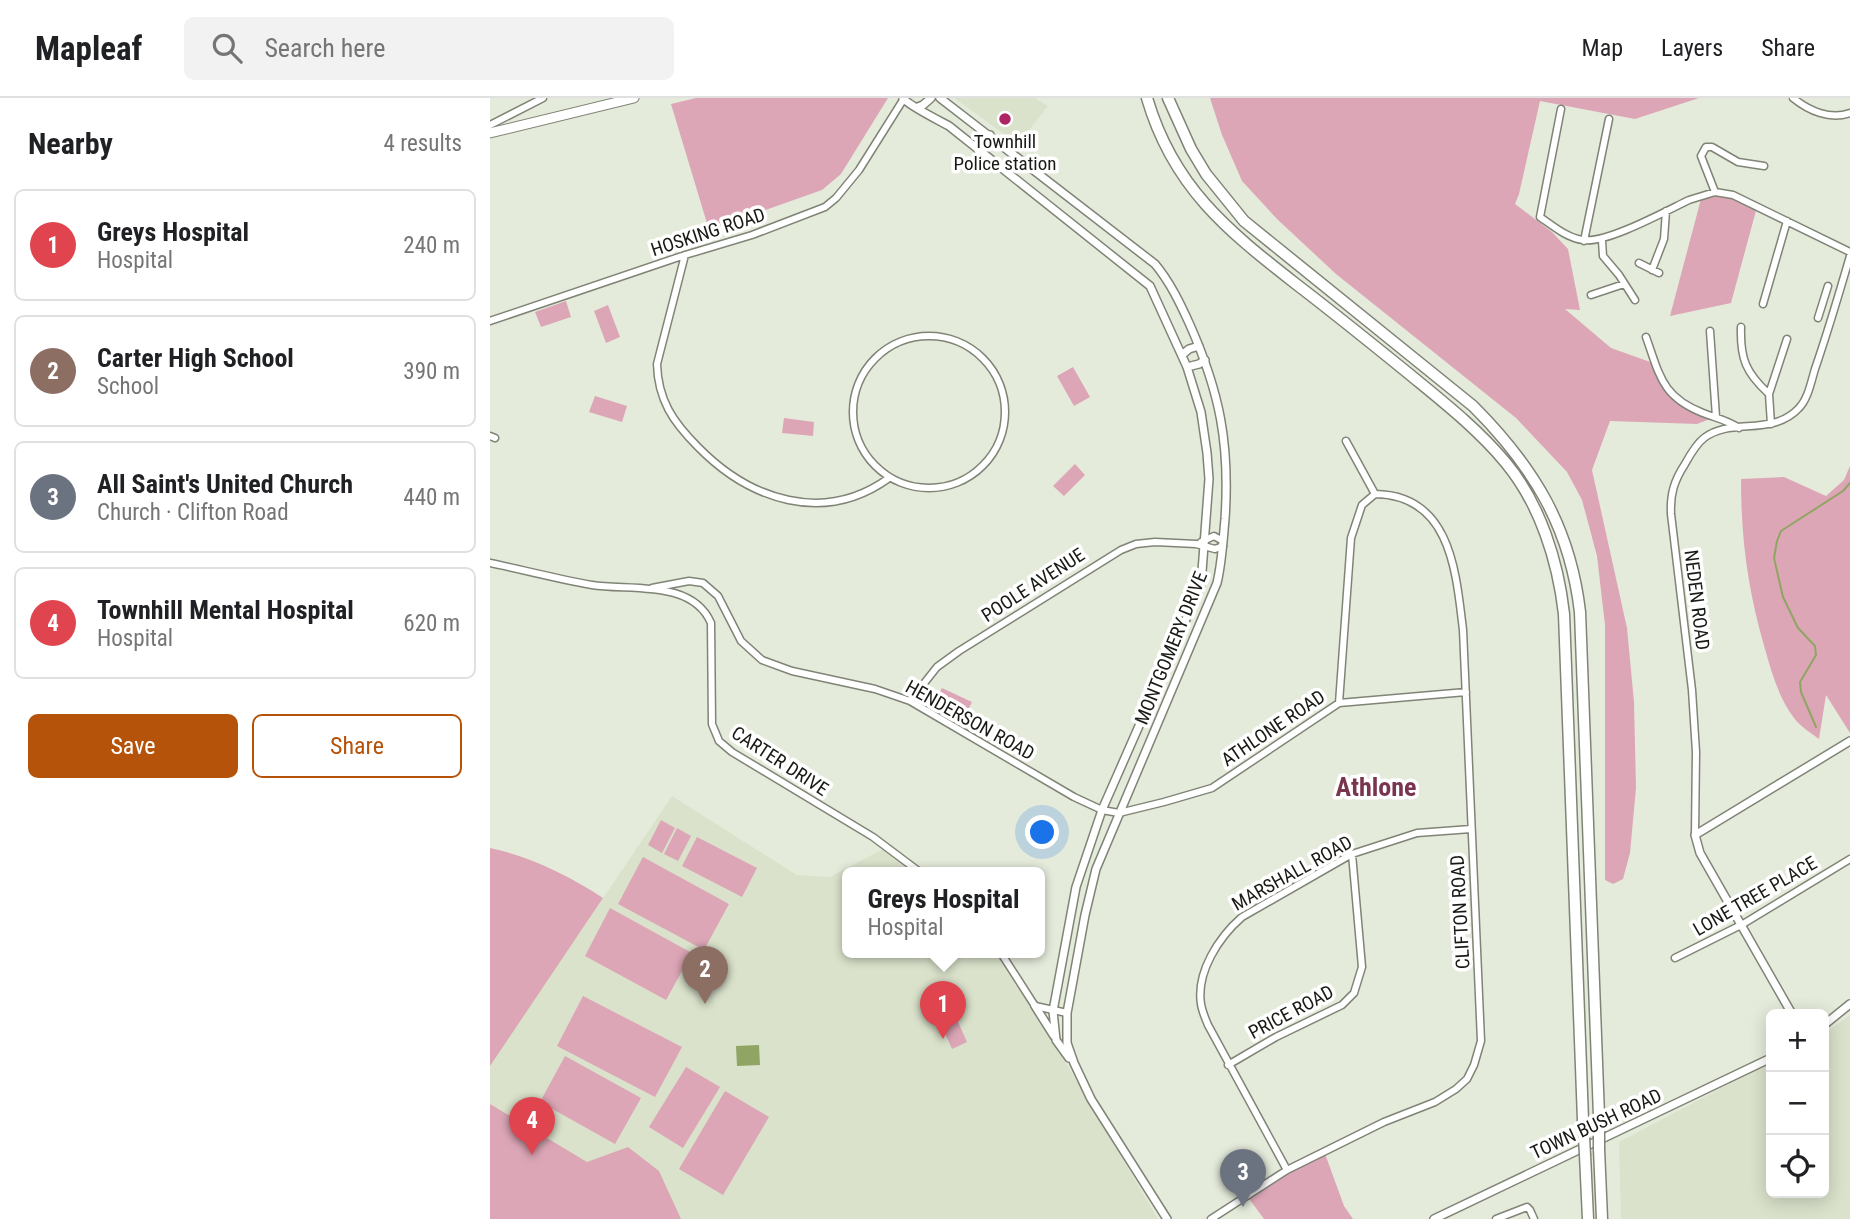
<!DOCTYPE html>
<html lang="en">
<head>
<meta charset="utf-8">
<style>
  body { margin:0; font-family:"Roboto Condensed",sans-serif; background:#f2f2f2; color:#202124 }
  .controls { position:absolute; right:21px; bottom:21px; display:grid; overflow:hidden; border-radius:10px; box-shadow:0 4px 18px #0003 }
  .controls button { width:63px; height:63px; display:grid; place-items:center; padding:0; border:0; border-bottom:2px solid #e0e0e0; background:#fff; color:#202124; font:35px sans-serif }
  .you { position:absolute; left:553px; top:735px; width:24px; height:24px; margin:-18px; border:5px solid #fff; border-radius:50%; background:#1a73e8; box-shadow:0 0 0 10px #1a73e833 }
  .badge { display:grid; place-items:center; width:46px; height:46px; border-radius:50%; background:#b45309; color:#fff; font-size:23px; font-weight:700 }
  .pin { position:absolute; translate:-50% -58px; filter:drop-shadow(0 2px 4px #0008) }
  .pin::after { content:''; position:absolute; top:37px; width:24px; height:21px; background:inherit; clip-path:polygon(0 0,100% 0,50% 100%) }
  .popup { position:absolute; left:352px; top:769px; width:203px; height:91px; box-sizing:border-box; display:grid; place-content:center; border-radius:10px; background:#fff; filter:drop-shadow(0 2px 5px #0005); font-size:23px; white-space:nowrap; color:#757577 }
  .popup b { font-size:26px; color:#202124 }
  .popup::after { content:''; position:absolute; left:50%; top:100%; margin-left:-14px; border:14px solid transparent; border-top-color:#fff }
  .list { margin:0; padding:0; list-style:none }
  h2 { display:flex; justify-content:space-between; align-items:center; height:91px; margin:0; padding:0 28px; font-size:30px }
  h2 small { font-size:23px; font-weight:400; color:#757577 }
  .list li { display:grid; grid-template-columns:46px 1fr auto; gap:21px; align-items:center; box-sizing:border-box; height:112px; margin:0 14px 14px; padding:0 14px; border:2px solid #e0e0e0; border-radius:10px }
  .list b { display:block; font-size:26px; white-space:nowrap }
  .list p { margin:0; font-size:23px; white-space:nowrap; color:#757577 }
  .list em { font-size:23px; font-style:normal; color:#757577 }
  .actions { display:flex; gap:14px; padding:21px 28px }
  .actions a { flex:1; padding:16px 0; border:2px solid #b45309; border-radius:10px; text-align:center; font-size:24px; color:#b45309 }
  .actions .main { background:#b45309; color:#fff }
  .icon { flex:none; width:38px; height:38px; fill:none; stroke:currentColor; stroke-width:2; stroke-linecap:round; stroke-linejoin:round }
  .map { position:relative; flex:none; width:1360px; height:1121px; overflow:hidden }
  header { display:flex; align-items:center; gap:42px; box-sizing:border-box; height:98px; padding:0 35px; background:#fff; border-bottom:2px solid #e0e0e0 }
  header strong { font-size:33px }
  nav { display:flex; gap:38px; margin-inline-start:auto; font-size:24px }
  .search { width:490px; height:63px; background:#f2f2f2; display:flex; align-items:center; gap:18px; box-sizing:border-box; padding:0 24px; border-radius:10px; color:#757577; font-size:26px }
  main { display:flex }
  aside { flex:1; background:#fff }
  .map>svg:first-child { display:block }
  .built { fill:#dae2cb }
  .green { fill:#dca6b6 }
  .water { fill:#90a564 }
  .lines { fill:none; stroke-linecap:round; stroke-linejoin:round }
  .stream { stroke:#90a564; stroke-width:2 }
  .minor-casing { stroke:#7f8476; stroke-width:9 }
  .tertiary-casing { stroke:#7f8476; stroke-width:10 }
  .primary-casing { stroke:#7f8476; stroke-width:11 }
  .motorway-casing { stroke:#7f8476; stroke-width:13 }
  .minor { stroke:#fff; stroke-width:6 }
  .tertiary { stroke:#fff; stroke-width:7 }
  .primary { stroke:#fff; stroke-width:9 }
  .motorway { stroke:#fff; stroke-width:10 }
  .motorway-bridge-casing { stroke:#7f8476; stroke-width:13; stroke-linecap:butt }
  .motorway-bridge { stroke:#fff; stroke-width:10 }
  .poi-dot { fill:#af2462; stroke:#fff; stroke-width:2.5 }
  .labels { text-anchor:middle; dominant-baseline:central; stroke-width:7; stroke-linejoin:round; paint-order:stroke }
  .poi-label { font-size:19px; fill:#181a14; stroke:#fff }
  .street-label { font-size:19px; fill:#181a14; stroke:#fff }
  .district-label { font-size:26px; font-weight:bold; fill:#79354e; stroke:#fff }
</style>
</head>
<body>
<header>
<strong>Mapleaf</strong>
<div class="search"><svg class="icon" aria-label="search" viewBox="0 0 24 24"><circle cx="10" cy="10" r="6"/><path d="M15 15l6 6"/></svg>Search here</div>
<nav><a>Map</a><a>Layers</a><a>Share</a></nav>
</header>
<main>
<aside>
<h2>Nearby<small>4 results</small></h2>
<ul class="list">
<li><span class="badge" style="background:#e0444e">1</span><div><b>Greys Hospital</b><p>Hospital</p></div><em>240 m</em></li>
<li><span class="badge" style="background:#8d6e63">2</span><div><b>Carter High School</b><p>School</p></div><em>390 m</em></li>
<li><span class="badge" style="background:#6b7280">3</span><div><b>All Saint's United Church</b><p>Church · Clifton Road</p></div><em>440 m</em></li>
<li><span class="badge" style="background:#e0444e">4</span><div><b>Townhill Mental Hospital</b><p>Hospital</p></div><em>620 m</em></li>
</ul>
<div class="actions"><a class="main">Save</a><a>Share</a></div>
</aside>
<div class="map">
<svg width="1360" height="1121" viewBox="0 0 1360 1121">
  <rect width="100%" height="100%" fill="#e5ebdb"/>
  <path class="built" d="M464 0H545L558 8 528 46Z
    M182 698 307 777 340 779 393 751 422 775H357V855H508L544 911 668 1121H0V861L51 892Z
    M1360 917V1121H1131L1129 1044 1281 964V1095H1334V936Z"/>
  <path class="green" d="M206 0H398L351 76 332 92 219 132 181 6Z
    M720 0H1209L1145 21 1050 3 1029 96 1025 106 1062 134 1078 151 1090 212 1075 211 1121 250 1163 265 1189 300 1225 319 1207 326 1120 323 1102 372 1137 530 1144 604 1146 690 1140 755 1133 781 1123 786 1115 782V527L1107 458 1092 402 1077 374 1026 320 846 176 787 121 752 83 732 37Z
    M1225 97H1234L1267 109 1241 205 1180 218 1211 101Z
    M76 203 81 219 51 229 45 214Z
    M118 207 130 239 116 245 104 213Z
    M583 269 600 299 584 308 567 278Z
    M105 298 137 308 132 324 99 314Z
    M294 320 324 324 323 338 292 335Z
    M585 366 595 377 574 398 563 388Z
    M1360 368V635L1336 597 1329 641C1321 635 1311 629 1304 620 1289 600 1282 576 1275 551 1258 492 1251 443 1251 381L1294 379 1336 398 1354 382Z
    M452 590 482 604 475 618 445 603Z
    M171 722 185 730 172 755 158 747Z
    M187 730 201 738 188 763 174 756Z
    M207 739 267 770 252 799 192 768Z
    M0 750C39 758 80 778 113 800L0 968Z
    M153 759 239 806 214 852 128 806Z
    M120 810 202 855 176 902 95 858Z
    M93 898 192 949 165 999 67 948Z
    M464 915 477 944 462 951 449 922Z
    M75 958 151 1000 125 1046 50 1004Z
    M196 969 230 989 193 1050 159 1029Z
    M235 993 279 1019 233 1097 189 1071Z
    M0 1006 97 1064 138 1049 169 1073 191 1121H0Z
    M834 1053 854 1108 863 1121H774L757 1098Z"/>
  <path class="water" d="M269 947 270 967 247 968 246 948Z"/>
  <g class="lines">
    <path class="stream" d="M1326 629 1311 594 1310 584 1326 557 1325 548 1308 530 1293 499 1284 460 1287 443 1291 433 1353 393 1360 385"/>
    <g class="minor-casing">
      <path id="minor" d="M1303 0C1319 13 1340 22 1360 15
        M1071 11 1050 119C1063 128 1077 140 1093 142 1116 146 1176 113 1199 102L1225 94 1243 97 1360 154
        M0 27 53 0
        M1225 94 1211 58 1216 49H1222L1248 64 1274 68
        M1094 143 1119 21
        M1112 143 1113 158 1129 177 1145 202
        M195 157 167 266C168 302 183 324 208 349 260 402 334 427 399 380
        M1149 165 1169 175
        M1162 172 1174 141 1176 113
        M1101 197 1134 186
        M1273 206 1297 123
        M1328 220 1338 188
        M0 223 195 157 262 137 335 109 346 100 369 72 413 2
        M1251 229C1250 261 1256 275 1279 296
        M1220 233 1226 319
        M363 314a76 76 0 1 1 152 0a76 76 0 1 1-152 0Z
        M1156 239C1170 278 1172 299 1213 315 1226 320 1237 322 1249 330
        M1281 326 1279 296 1297 241
        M0 338 5 340
        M856 343 885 396
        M711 444 724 438 733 443
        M0 465C34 472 68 481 102 487 139 493 202 481 221 525L222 626 229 643 242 654 383 739 431 775
        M162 490 199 483 213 485 228 498 251 543 272 562 302 573 385 591 420 603 584 699 612 712 629 715 674 704 722 690 849 605 976 594
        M420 603 447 569 469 553 631 452 646 446 665 444 706 446 725 451 733 448
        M1205 737 1206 654 1202 592 1181 416C1180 396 1184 383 1195 366 1200 357 1206 346 1214 340 1241 319 1282 339 1309 310 1318 301 1321 284 1325 271 1338 233 1349 196 1360 158
        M511 855 545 908 577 915
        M1185 860 1253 826 1360 761
        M738 967 786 939 852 907 864 895 872 869 862 756
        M797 1072 718 927C715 920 712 913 711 906 706 874 729 839 752 819L862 756 927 735 981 731
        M721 1121 797 1072 894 1024 945 1004 966 991 977 981 984 967 991 943 973 532C966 474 961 397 885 396L872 407 861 440 849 605
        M1006 1121 1037 1109 1040 1112 1044 1121"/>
    </g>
    <g class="tertiary-casing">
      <path id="tertiary" d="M413 0C418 7 448 22 459 28L660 188 697 269 711 314 717 355 719 381 711 487 612 712 586 789 563 913 566 942 579 960
        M450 0 665 166C680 184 690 205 700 227 730 295 740 346 735 421 733 442 732 464 727 485L606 771 595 817 577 915V945L584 965 601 1001 677 1121
        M428 9 433 7 441 0
        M488 52 500 37
        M692 257 699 251 709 248
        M697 269 709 266 715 262
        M545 908 564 938
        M1302 916 1210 755 1205 737 1360 643
        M1334 927 1360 906
        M944 1121 1281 960"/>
    </g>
    <g class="primary-casing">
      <path id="primary" d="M0 35 144 0"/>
    </g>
    <g class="motorway-casing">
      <path id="motorway" d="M657 0C683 89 737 132 806 186 844 215 881 245 918 275 952 303 988 331 1016 365 1050 406 1068 463 1074 516L1093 1022
        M678 0 701 51 716 76 754 123 983 308C1043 368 1080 428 1090 514L1109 1018
        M1109 1051 1112 1121
        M1095 1057 1098 1121"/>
    </g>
    <use href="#minor" class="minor"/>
    <use href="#tertiary" class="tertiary"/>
    <use href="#primary" class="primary"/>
    <use href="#motorway" class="motorway"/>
    <g class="motorway-bridge-casing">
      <path id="motorway-bridge" d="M1109 1018V1051
        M1093 1022 1095 1057"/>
    </g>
    <use href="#motorway-bridge" class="motorway-bridge"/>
  </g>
  <circle class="poi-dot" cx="515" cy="21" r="7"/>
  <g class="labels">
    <g class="poi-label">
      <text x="515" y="43">Townhill<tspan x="515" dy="22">Police station</tspan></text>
    </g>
    <g class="street-label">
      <text transform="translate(218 134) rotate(-18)">HOSKING ROAD</text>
      <text transform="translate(543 487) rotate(-33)">POOLE AVENUE</text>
      <text transform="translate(1207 502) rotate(83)">NEDEN ROAD</text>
      <text transform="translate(681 550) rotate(-68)">MONTGOMERY DRIVE</text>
      <text transform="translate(480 622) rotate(29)">HENDERSON ROAD</text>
      <text transform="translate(783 630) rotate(-34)">ATHLONE ROAD</text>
      <text transform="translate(290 663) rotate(33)">CARTER DRIVE</text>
      <text transform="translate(802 775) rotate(-29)">MARSHALL ROAD</text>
      <text transform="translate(1265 798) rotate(-30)">LONE TREE PLACE</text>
      <text transform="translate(970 814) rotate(-93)">CLIFTON ROAD</text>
      <text transform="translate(801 914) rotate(-28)">PRICE ROAD</text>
      <text transform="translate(1106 1026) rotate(-25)">TOWN BUSH ROAD</text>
    </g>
    <g class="district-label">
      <text x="886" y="689">Athlone</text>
    </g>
  </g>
</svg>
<div class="controls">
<button>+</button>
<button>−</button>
<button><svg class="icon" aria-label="locate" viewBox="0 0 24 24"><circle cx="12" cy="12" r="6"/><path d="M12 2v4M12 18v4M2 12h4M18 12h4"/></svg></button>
</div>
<div class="you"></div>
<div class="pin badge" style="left:453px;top:941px;background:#e0444e">1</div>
<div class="popup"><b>Greys Hospital</b>Hospital</div>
<div class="pin badge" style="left:215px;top:906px;background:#8d6e63">2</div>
<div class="pin badge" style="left:753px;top:1109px;background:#6b7280">3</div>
<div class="pin badge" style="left:42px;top:1057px;background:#e0444e">4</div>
</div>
</main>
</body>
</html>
